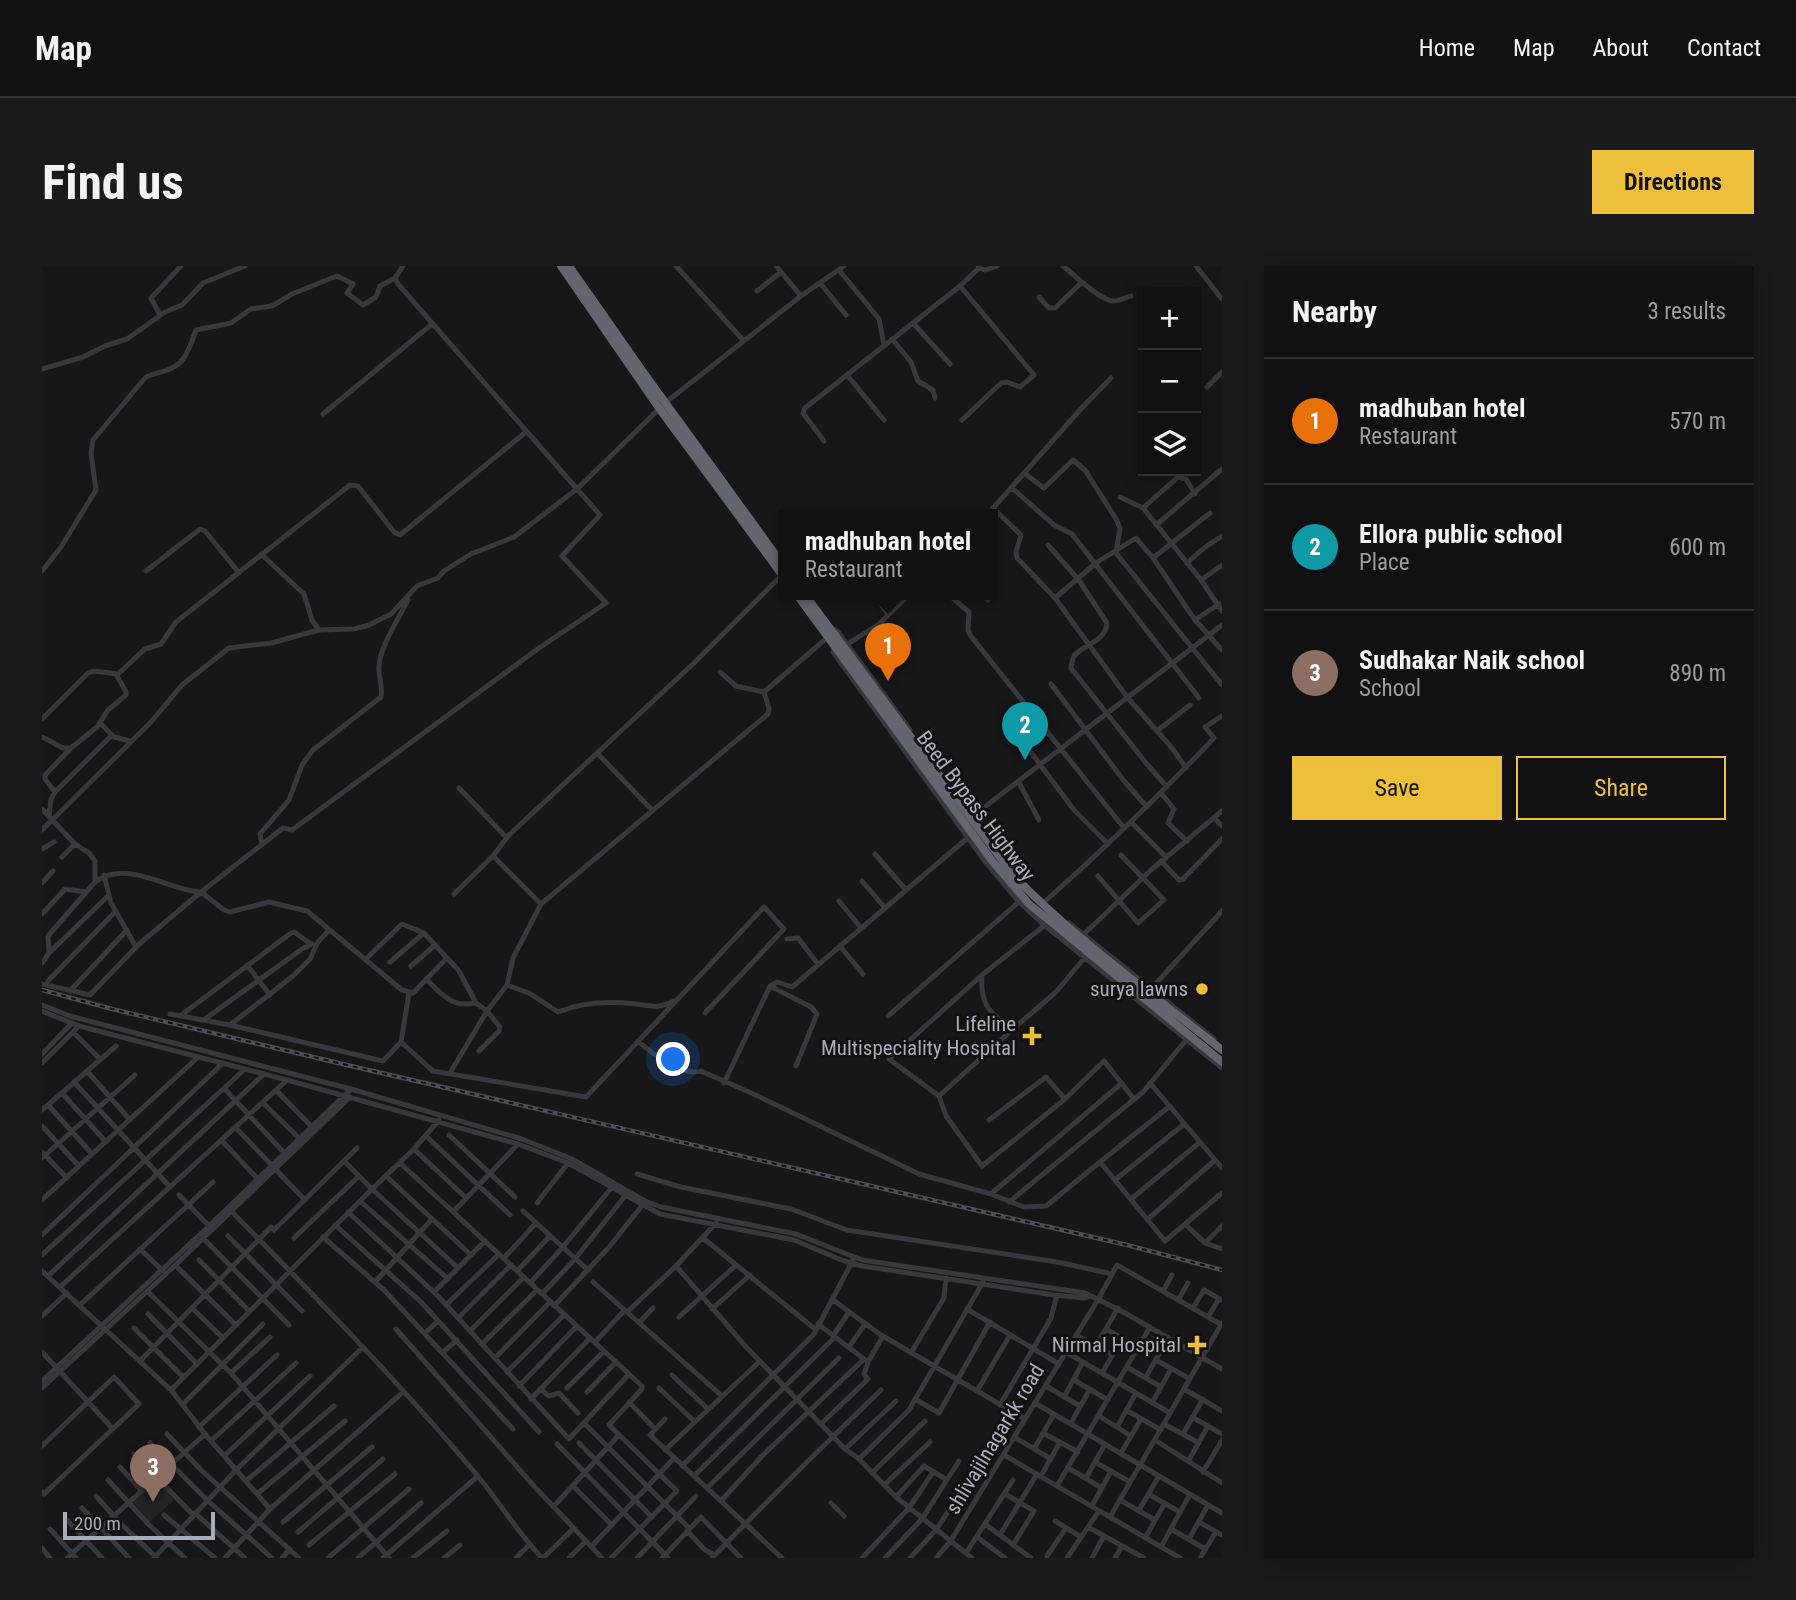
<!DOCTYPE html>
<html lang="en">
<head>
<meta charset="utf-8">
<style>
  body { margin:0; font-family:"Roboto Condensed",sans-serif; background:#1a1a1c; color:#f1f3f6 }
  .controls { position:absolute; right:21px; top:21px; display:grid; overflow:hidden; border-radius:0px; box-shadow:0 4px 18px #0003 }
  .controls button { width:63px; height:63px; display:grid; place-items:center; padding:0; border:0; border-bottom:2px solid #303133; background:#111113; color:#f1f3f6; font:35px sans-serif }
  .scale { position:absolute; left:21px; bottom:18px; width:152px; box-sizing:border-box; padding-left:7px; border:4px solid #a9adb8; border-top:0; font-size:19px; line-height:24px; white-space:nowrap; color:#a9adb8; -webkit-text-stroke:5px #121214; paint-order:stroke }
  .you { position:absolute; left:632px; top:794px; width:24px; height:24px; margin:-18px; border:5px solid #fff; border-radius:50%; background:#1a73e8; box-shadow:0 0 0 10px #1a73e833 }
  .badge { display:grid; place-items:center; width:46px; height:46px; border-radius:50%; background:#edbf3b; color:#fff; font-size:23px; font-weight:700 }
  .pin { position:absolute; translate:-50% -58px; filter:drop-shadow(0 2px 4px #0008) }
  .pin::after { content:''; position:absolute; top:37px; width:24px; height:21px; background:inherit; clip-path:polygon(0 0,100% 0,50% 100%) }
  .popup { position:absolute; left:736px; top:243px; width:220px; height:91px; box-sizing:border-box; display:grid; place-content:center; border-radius:0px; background:#111113; filter:drop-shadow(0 2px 5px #0005); font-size:23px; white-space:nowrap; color:#9c9da0 }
  .popup b { font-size:26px; color:#f1f3f6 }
  .popup::after { content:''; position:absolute; left:50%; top:100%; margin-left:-14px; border:14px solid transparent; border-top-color:#111113 }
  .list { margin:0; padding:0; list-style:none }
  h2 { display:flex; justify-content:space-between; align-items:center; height:91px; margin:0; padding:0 28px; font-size:30px }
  h2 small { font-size:23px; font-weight:400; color:#9c9da0 }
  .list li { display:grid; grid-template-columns:46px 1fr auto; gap:21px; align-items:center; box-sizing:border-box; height:126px; padding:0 28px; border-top:2px solid #303133 }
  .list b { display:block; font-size:26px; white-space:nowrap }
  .list p { margin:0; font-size:23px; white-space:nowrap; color:#9c9da0 }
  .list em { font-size:23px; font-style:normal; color:#9c9da0 }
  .actions { display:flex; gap:14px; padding:21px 28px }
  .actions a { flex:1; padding:16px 0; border:2px solid #edbf3b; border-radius:0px; text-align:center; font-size:24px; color:#edbf3b }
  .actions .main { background:#edbf3b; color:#111 }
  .icon { flex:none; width:38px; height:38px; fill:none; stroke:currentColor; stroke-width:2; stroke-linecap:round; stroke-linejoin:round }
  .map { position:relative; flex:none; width:1180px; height:1292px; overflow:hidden; border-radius:0px }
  header { display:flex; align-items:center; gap:42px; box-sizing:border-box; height:98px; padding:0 35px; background:#111113; border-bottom:2px solid #303133 }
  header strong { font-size:33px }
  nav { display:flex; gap:38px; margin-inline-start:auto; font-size:24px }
  .intro { display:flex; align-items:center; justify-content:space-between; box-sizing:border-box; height:168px; padding:0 42px }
  h1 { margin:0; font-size:49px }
  .button { padding:18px 32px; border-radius:0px; background:#edbf3b; color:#111; font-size:24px; font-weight:700 }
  main { display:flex; gap:42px; padding:0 42px }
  aside { flex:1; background:#111113; border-radius:0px; box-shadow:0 4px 18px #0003 }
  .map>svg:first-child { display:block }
  .built { fill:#232326 }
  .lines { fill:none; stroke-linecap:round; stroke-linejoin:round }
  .minor { stroke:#38383e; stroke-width:5 }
  .highway { stroke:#64666f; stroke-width:8 }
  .rail-casing { stroke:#4d4e55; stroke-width:4.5 }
  .rail { stroke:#121214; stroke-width:2; stroke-dasharray:5; stroke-linecap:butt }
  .poi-dot { fill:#edbf3b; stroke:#121214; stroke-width:2.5 }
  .labels { text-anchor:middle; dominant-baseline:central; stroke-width:6; stroke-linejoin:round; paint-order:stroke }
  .street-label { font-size:21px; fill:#a9adb8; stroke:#121214 }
  .poi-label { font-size:21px; fill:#a9adb8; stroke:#121214; text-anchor:end }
</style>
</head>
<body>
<header>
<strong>Map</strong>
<nav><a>Home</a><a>Map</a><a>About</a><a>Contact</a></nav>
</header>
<div class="intro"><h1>Find us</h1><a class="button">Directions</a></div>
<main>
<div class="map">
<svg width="1180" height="1292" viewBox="0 0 1180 1292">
  <rect width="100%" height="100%" fill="#171719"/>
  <path class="built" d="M114 1214 132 1234 106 1257 89 1238Z"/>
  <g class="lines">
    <path class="minor" d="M634 0 702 75
      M734 0 759 30
      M1021 0C1031 8 1060 36 1072 35 1078 35 1083 31 1089 30
      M1154 0 1180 33
      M937 2 943 4 955 0
      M797 4 837 53 842 79
      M778 17 804 49
      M918 20 992 109 978 121 965 116 959 117 920 154
      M715 25 739 6
      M997 31 1007 42H1013L1039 17
      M118 49 109 32 139 0
      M871 57 908 98
      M850 73 869 96 876 115 891 124 893 132
      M0 103 41 91 63 80 85 73 123 46 140 39 161 17 203 0
      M805 109 842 154
      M1165 121 1180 106
      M281 148 390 58
      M782 175 761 147 763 142 918 20 937 2 936 0
      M982 207 1002 222 1031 194 1043 204 1074 253 1078 262 1074 287 1180 419
      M970 222 1012 259 1030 268 1157 432
      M1078 231 1101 242 1159 314 1180 345
      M951 242 979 269 974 286 975 292 1013 332 1085 431 1130 482 1144 502
      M1101 242 1136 211 1144 213 1153 228
      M945 249 1037 145 1069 112
      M1114 259 1180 203
      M1006 279 1036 313 1065 357C1063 377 1041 378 1032 390 1030 394 1030 398 1029 402L1104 497 1125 521
      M219 288 262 328 270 354 277 364
      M1111 292 1168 247
      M1145 297 1162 282 1180 270
      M0 305 19 281 54 224 49 187 51 174 103 112C112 106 121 107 130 102 145 95 149 77 154 64L189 57 209 43 230 40 250 28 295 10 311 18 305 27 321 39 334 31 338 20 353 12
      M104 305 158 263 163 265 197 307
      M1159 314 1180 299
      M833 329 846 349
      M907 329 927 346 926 364 928 369 1082 562
      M941 329 946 334
      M1013 332 1054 297 1094 272 1111 292 1153 354 1180 384
      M1153 354 1177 338
      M791 363 796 366 868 464
      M804 379 837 358 867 329
      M792 380 791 386 945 598 977 636 1002 659 1180 802
      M678 406 694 420 722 426
      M1009 418 1082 515 1105 541
      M0 453 46 407 52 405 76 408 103 383 119 378 134 356 308 219 316 220 352 266 358 269 484 166
      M59 458 72 471 88 475
      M973 465 1032 544 1066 578
      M1115 465 1148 439
      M0 471 21 482H29L55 461 66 444 84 429V426L74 408
      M555 487 610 544
      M976 515 997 554
      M417 522 465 572
      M13 526 3 513V509L29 482
      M1119 527 1132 543 1126 557 1145 575
      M0 543 33 578 47 587 53 595V616
      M7 550 9 533 13 526 70 469
      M1172 552 1180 560
      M927 553 1180 359
      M1089 556 1124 591
      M0 564 109 456 140 419 187 382 229 377 277 364 312 363 327 359 349 348 375 320 396 312 402 305 429 288 472 271 535 223 356 18 353 12 361 0
      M220 579 218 568 247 534 260 499 271 484 339 431C341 421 337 413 337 403 336 384 357 352 366 334
      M0 583 12 576
      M833 588 864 624
      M451 590 499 638
      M20 591 33 578
      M1119 595 1137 614 1141 613 1180 573
      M62 609 69 637 94 681
      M1056 610 1096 657 1122 634 1079 589
      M820 615 843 642
      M0 617 11 605
      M412 628 451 590 467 569 652 397 740 309
      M797 635 819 662
      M1000 638C1060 585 1117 530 1172 472L1163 461 1180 450
      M0 648 23 623 44 626
      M1027 657 1172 773
      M1003 659 940 709C938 740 947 746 971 763L1014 726 1044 690
      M1041 669 1109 604 1180 545
      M745 673 756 672 776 698
      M798 680 821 708
      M7 687 67 629
      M324 693 360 658 382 667
      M348 696 382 667 417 705 434 737 445 745 458 761 457 765 437 785
      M0 697 7 687 6 670 53 616C84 592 125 624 159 626L241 562 250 564 497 382 564 337 520 290 558 249 535 223 623 137 759 30 802 0
      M205 699 228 729
      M369 700 393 679
      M940 709 847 793 897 830 904 850 940 900 1023 833 1062 795 1092 833
      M384 713C401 729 409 742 434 737
      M6 715 74 645
      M0 718 48 729 96 679 159 626 182 644 188 646 227 636 265 645 360 724 371 727 405 692
      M465 719 487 727 516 746C540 736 567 735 594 738 612 740 615 743 632 735
      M728 720 769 741 775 748 754 800
      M1109 723 1180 645
      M28 725 85 664
      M0 739 28 750 309 823 480 873 530 893 603 935 619 941 754 968 820 994 1043 1027 1083 1047 1180 1103
      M0 745 37 760 245 814 476 878 526 897 618 948 752 974 802 995 820 1000 1012 1029 1043 1032 1049 1030
      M128 748 188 759 341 795 359 776 367 727
      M138 750 249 667 252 666 269 678
      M846 750 978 635
      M163 753 260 683 270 678
      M188 759 251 710 268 693 276 676 287 664
      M31 766 58 793
      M596 775C609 787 641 811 659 805L716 830 877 908 949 928 982 941 1004 940 1058 896
      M359 776 391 805 544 831 722 641 742 663 663 747
      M0 788 30 757
      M0 797 37 760
      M45 805 88 854
      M408 807 445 745 465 719 471 692 499 638 726 448 727 442 722 426 786 371
      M32 816 128 921
      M682 817 728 720 735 716 750 721 929 569
      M1108 817 1180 902
      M182 822 244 889
      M234 824 271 862
      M20 827 64 876
      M897 830 971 763
      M221 837 257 872
      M6 839 50 888
      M1128 840 1058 896 1123 975 1180 927
      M0 844 74 780
      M397 854 372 883 330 923 416 1002
      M947 854 1004 811 1023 833
      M0 860 37 900
      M194 862 263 934
      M407 869 473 931
      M384 870 468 949
      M180 875 216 913
      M372 883 424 932
      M0 886 25 912
      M0 892 93 809
      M358 897 600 1120V1123L567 1159 635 1225 569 1292
      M595 908 639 921 749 943 805 964 1015 996 1070 1008
      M344 910 429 989
      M1073 914 1142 858
      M949 928 1080 817
      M137 929 167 960
      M1089 933 1158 876
      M0 934 155 792
      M318 935 405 1012
      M967 936 1101 826 1145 773
      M495 937 526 897
      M186 942C271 1028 356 1115 434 1208 457 1235 475 1266 500 1292
      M412 945 476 878
      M481 945 546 1004
      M306 946 396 1030 527 1173 587 1108
      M1106 953 1173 894
      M674 957 634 1000 705 1082 803 1183 817 1193 854 1231 930 1292
      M1143 958 1163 977 1180 983
      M293 959 379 1036 497 1166
      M0 969 180 798
      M186 970 260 1045
      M281 971 342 1024 471 1163
      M161 972 247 1059
      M252 972 317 910
      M661 972 773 1063
      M1163 977 1180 960
      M98 983 121 1005
      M0 989 203 803
      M462 992 494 957
      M157 994 207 1045
      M136 1002 193 1058
      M0 1005 129 1124 163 1168 228 1243
      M475 1005 508 970
      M6 1010 222 808
      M333 1016 390 953
      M551 1016 680 1130
      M488 1017 521 981 570 921
      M18 1021 245 814
      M105 1025 189 1107 347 1292
      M1121 1025 1130 1009
      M392 1026 443 975
      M500 1028 533 993 583 930
      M791 1034 839 1069 983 1153
      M1136 1034 1146 1017
      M38 1039 171 916
      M404 1039 457 988
      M512 1040 568 980 602 937
      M150 1042 180 1071
      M1151 1042 1162 1024 1180 1034
      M670 1043 708 1009
      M925 1043 1017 1098
      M585 1046 634 1000
      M106 1048 154 1097
      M0 1050 25 1027
      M637 1051 694 999
      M1166 1051 1177 1033
      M416 1052 469 999
      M597 1057 611 1042
      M776 1058 826 1096 841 1070
      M92 1062 141 1111
      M354 1063 491 1219 560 1292
      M1064 1063 1096 1082
      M428 1065 482 1011
      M383 1067 396 1055
      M1034 1069 1071 1089
      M791 1070 807 1046
      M553 1076 583 1044
      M440 1078 495 1024
      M1054 1080 1076 1042
      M807 1081 823 1058
      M0 1086 71 1163
      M401 1086 415 1074
      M1024 1086 1128 1147
      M869 1087 902 1032 904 1012
      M453 1092 508 1036
      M1114 1094 1148 1113
      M98 1095 229 961 232 964 315 882
      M1085 1101 1119 1121
      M465 1106 522 1049
      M189 1107 228 1071
      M1060 1107 1080 1073
      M630 1109 666 1143
      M1104 1111 1126 1072
      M1032 1114 1066 1134
      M0 1115 167 960 309 823
      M477 1120 535 1060
      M1004 1120 1038 1140
      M0 1122 124 1008 308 831
      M525 1122 562 1085
      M617 1122 653 1156
      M498 1123 507 1130 517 1127 536 1147
      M1142 1123 1180 1145
      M129 1124 330 923 302 895
      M935 1125 968 1069
      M545 1126 574 1096
      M1022 1131 1041 1096
      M489 1133 548 1072
      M873 1133 897 1147 948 1056
      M587 1136 613 1163
      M993 1137 1180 1247
      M1110 1137 1129 1103
      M141 1138 221 1058
      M958 1139 1009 1052 1015 1029
      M1084 1144 1119 1164
      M1057 1150 1089 1170
      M1150 1151 1180 1168
      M623 1153 608 1169 740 1292
      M542 1157 647 1262
      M1029 1157 1048 1123
      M779 1158 826 1113 822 1108 826 1096
      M1122 1158 1157 1177
      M157 1161 235 1089
      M1075 1161 1094 1127
      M1001 1167 1036 1186
      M125 1168 159 1204 257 1292
      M1141 1168 1161 1133
      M972 1171 1009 1193
      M1113 1174 1180 1217
      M169 1175 254 1097
      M108 1177 165 1234 230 1292
      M537 1177 610 1251
      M515 1178 626 1292
      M0 1180 72 1111 97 1138 2 1228 0 1226
      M803 1183 854 1135
      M992 1183 1012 1148
      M623 1184 718 1095
      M1079 1187 1099 1153
      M92 1188 151 1249
      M962 1189 1138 1292
      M182 1190 268 1110
      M817 1193 867 1144 941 1016
      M1147 1194 1166 1160
      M1053 1196 1088 1216
      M640 1200 772 1068 811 994
      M78 1201 99 1224
      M1026 1202 1060 1222
      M1161 1206 1180 1174
      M830 1207 883 1155
      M652 1210 793 1071
      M999 1210 1018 1176
      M1044 1212 1063 1178
      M66 1214 106 1258 143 1292
      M204 1215 292 1140
      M842 1219 888 1176
      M531 1220 570 1259
      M1015 1220 1108 1061
      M665 1222 797 1092
      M215 1228 303 1155
      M963 1228 992 1245 971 1279
      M1106 1228 1138 1246
      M54 1230 77 1256 115 1292
      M854 1231 882 1200 905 1214
      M1078 1234 1113 1254
      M679 1235 720 1190 822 1093
      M789 1237 802 1250
      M1050 1240 1069 1205
      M511 1241 577 1169
      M40 1242 87 1292
      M1097 1244 1117 1210
      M153 1247 203 1292
      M122 1249 173 1292
      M1068 1251 1180 1057
      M25 1254 60 1292
      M1013 1255 1039 1271
      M241 1256 330 1181
      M1157 1256 1180 1269
      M943 1258 989 1292
      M1046 1261 1102 1292
      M8 1263 34 1292
      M1129 1263 1163 1283
      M645 1265 662 1283 672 1289
      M256 1266 341 1193
      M958 1269 995 1208
      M935 1271 963 1292
      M1103 1272 1123 1237
      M1147 1273 1166 1239
      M267 1279 353 1208
      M550 1280 632 1192
      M1119 1281 1148 1228
      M0 1282 8 1292
      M924 1287 971 1214
      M1005 1290 1024 1262
      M25 1292 163 1168
      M112 1292 194 1204 321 1081
      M183 1292 228 1243 361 1126
      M240 1292 248 1283
      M286 1292 367 1223
      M316 1292 379 1237
      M341 1292 436 1210
      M371 1292 405 1265
      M402 1292 418 1279
      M474 1292 487 1279
      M501 1292 531 1263
      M527 1292 543 1276
      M595 1292 654 1230
      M620 1292 659 1251 699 1292
      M670 1292C725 1235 782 1179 839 1124
      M820 1292 867 1242 891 1206
      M843 1292 880 1253 917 1195
      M868 1292 894 1264 932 1206
      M894 1292 908 1276 1057 1032 1075 999 1180 1059
      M1025 1292 1057 1245
      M1050 1292 1062 1270
      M1073 1292 1080 1280
      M1158 1292 1174 1266"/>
    <path class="highway" d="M519 0 617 142 741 310
      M527 0 604 110 741 299
      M755 329 951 596 987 638 1180 796
      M763 329 972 610C1035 675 1110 728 1180 784"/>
    <g class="rail-casing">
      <path id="rail" d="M0 724 70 743 309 800 1085 979 1180 1004"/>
    </g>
    <use href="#rail" class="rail"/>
  </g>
  <g class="poi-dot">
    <circle cx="1160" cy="723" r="7"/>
    <path d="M986.5 759.5h7v7h7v7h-7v7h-7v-7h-7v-7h7z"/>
    <path d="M1151.5 1068.5h7v7h7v7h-7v7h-7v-7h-7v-7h7z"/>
  </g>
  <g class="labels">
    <g class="street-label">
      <text transform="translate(934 540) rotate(53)">Beed Bypass Highway</text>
      <text transform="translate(953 1173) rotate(-59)">shlivajilnagarkk road</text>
    </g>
    <g class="poi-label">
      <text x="1146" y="723">surya lawns</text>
      <text x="974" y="758">Lifeline<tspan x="974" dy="24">Multispeciality Hospital</tspan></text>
      <text x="1139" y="1079">Nirmal Hospital</text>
    </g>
  </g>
</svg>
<div class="controls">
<button>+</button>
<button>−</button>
<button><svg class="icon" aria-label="layers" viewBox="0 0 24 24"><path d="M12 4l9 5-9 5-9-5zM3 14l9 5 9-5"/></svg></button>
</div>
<div class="scale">200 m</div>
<div class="you"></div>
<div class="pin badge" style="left:846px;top:415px;background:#e8710a">1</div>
<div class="popup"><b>madhuban hotel</b>Restaurant</div>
<div class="pin badge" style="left:983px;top:494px;background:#0f9aa8">2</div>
<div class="pin badge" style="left:111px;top:1236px;background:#8d6e63">3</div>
</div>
<aside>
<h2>Nearby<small>3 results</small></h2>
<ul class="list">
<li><span class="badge" style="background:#e8710a">1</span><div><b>madhuban hotel</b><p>Restaurant</p></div><em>570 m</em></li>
<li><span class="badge" style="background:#0f9aa8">2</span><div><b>Ellora public school</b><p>Place</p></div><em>600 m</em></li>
<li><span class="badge" style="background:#8d6e63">3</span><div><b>Sudhakar Naik school</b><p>School</p></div><em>890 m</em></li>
</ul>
<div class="actions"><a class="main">Save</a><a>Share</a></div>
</aside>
</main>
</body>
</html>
